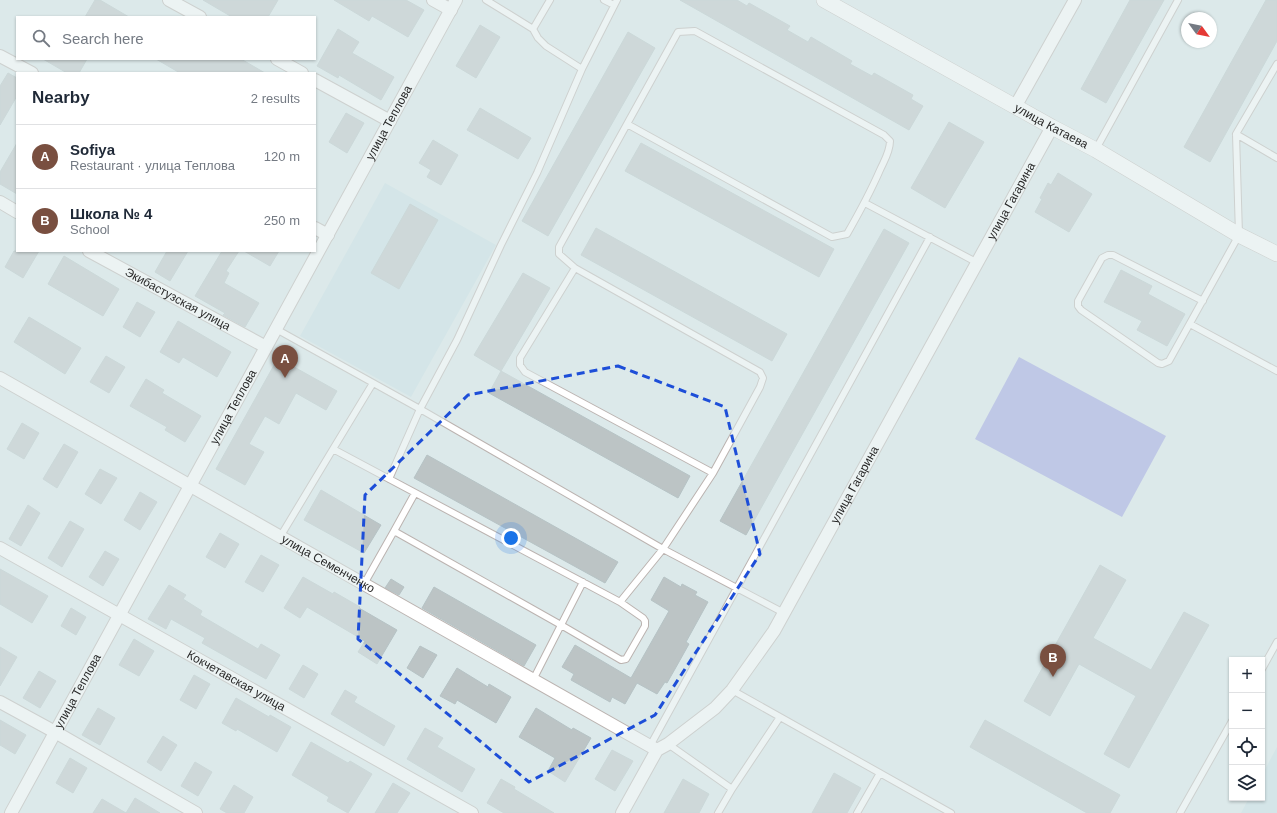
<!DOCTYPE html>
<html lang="en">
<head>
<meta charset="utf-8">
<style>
  body { margin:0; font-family:Arial,sans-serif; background:#f2f2f3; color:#1f2937 }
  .controls { position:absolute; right:12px; bottom:12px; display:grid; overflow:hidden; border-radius:0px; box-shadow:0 1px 3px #0004 }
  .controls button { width:36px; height:36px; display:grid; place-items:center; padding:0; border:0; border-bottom:1px solid #e0e1e3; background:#fff; color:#1f2937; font:20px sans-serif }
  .compass { position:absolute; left:1181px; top:12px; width:36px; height:36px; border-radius:50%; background:#fff; box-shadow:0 1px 3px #0004; rotate:123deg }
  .you { position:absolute; left:511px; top:538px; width:14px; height:14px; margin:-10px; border:3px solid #fff; border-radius:50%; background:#1a73e8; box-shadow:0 0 0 6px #1a73e833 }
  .badge { display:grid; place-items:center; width:26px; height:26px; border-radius:50%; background:#794f40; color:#fff; font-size:13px; font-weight:700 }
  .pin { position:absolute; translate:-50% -33px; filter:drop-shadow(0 1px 2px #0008) }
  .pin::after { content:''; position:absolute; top:21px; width:14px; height:12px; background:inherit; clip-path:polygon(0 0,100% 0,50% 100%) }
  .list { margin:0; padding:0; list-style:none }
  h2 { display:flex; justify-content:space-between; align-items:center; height:52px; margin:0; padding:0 16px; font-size:17px }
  h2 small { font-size:13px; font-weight:400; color:#747a83 }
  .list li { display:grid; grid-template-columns:26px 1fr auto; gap:12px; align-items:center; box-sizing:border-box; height:64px; padding:0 16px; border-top:1px solid #e0e1e3 }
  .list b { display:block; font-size:15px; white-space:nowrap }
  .list p { margin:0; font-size:13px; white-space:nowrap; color:#747a83 }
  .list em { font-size:13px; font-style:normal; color:#747a83 }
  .icon { flex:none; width:22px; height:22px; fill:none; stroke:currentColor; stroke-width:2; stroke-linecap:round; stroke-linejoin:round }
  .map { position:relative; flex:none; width:1277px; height:813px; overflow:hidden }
  .search { position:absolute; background:#fff; box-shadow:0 1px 3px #0004; left:16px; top:16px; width:300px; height:44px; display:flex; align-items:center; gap:10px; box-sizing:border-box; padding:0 14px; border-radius:0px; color:#747a83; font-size:15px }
  .panel { position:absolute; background:#fff; box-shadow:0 1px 3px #0004; left:16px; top:72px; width:300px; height:180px; border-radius:0px }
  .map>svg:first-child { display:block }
  .education { fill:#cae1e6 }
  .pitch { fill:#9ba0e2 }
  .building { fill:#bcc4c5; stroke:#b6c3c5 }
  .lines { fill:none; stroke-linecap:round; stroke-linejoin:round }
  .service-casing { stroke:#bbb3b0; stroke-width:8 }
  .minor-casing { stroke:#bbb3b0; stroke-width:14 }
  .tertiary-casing { stroke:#bbb3b0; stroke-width:16 }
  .service { stroke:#fff; stroke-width:6 }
  .minor { stroke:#fff; stroke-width:12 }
  .tertiary { stroke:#fff; stroke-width:15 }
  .marked { fill:none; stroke:#1d4ed8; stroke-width:3; stroke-dasharray:8 5; stroke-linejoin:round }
  .labels { text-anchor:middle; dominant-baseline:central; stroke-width:4; stroke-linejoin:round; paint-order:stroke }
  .street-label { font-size:12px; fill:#292929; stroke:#fff }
</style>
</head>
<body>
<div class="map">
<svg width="1277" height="813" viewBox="0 0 1277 813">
  <rect width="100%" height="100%" fill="#dce9ea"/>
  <path class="education" d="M385 183 496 245 411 397 300 336Z
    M1277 747V813H1241L1249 798H1262V775Z"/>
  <path class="pitch" d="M1019 357 1166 436 1122 517 975 439Z"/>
  <path class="building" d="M95 0H100L129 17H85Z
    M203 0H278L268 17H232Z
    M334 0H406L424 10 408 37 372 16 369 21Z
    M680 0H737L747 6 749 3 790 26 787 30 808 42 811 37 852 61 850 64 872 76 874 73 913 95 911 99 923 106 909 130Z
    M1130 0H1164L1106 103 1081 89Z
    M1266 0H1277V41L1210 162 1184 147Z
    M480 25 500 37 476 78 456 66Z
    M338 29 359 42 352 53 394 77 381 100 339 75 338 78 317 66Z
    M628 32 655 48 548 236 522 221Z
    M43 59H87L79 73H67Z
    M156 59H241L265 73H180Z
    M8 73 17 78V96L0 125V86Z
    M480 108 531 138 518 159 467 130Z
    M346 113 364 123 347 153 329 142Z
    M949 122 984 142 945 208 911 188Z
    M433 140 458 155 441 185 427 177 431 170 419 163Z
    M17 143V194L0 184V172Z
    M641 143 834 249 819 277 625 171Z
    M1058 173 1092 194 1069 232 1035 212 1042 199 1040 198 1048 183 1051 185Z
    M410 204 438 220 399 289 371 273Z
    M596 228 787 334 772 361 581 255Z
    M884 229 909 243 746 535 720 521Z
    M14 251H39L23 278 5 267Z
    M167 251H188L170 281 155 272Z
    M222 251H239L226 271 229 273 224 283 259 303 245 327 223 315 225 313 195 296Z
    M244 251H279L270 266Z
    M64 256 119 289 103 316 48 284Z
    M1121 270 1152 286 1148 294 1185 314 1167 346 1137 330 1142 321 1104 302Z
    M523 273 550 288 501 371 474 355Z
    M137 302 155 312 140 337 123 327Z
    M29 317 81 348 65 374 14 342Z
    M178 321 231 352 217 377 183 357 179 363 160 352Z
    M106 356 125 367 109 393 90 382Z
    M278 358 337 391 326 410 296 393 279 424 265 416 249 444 264 452 245 485 216 469Z
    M501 371 690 476 678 498 489 393Z
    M146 379 164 390 162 393 201 416 185 442 165 430 167 427 130 406Z
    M22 423 39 433 24 459 7 449Z
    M64 444 78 452 57 488 43 479Z
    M427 455 618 562 605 583 414 478Z
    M100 469 117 478 101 504 85 494Z
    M321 490 381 525 364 553 304 520Z
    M140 492 157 502 140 530 124 520Z
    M28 505 40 513 21 546 9 539Z
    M70 521 84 529 62 567 48 558Z
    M220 533 239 544 225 568 206 557Z
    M105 551 119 559 103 586 89 577Z
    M261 555 279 565 263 592 245 582Z
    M1100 565 1126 580 1093 638 1151 670 1184 612 1209 625 1129 768 1104 754 1136 696 1079 664 1050 716 1024 701Z
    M0 569 48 596 32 623 0 604Z
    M303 577 333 594 334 592 360 607 359 608 397 630 377 664 358 652 365 641 307 607 300 618 284 608Z
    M664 577 681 587 682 584 697 592 695 595 708 602 686 642 689 644 675 669 667 683 665 682 657 694 637 683 625 704 612 697 610 702 571 680 574 674 562 667 575 645 631 678 669 611 651 600Z
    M391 579 404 587 399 595 385 588Z
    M169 585 186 595 183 599 202 611 200 615 258 649 261 644 280 655 266 679 202 643 205 638 171 619 166 629 148 619Z
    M434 587 536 645 524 666 422 608Z
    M71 608 86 617 76 635 61 626Z
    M134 639 154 651 139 676 119 665Z
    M420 646 437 655 423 678 407 668Z
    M0 647 17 657 0 686Z
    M303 665 318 674 304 698 289 689Z
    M457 668 488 687 489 684 511 697 496 723 457 700 455 704 440 696Z
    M39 671 56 681 40 708 23 698Z
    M194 675 210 684 196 709 180 700Z
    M345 690 357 697 354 702 395 726 384 746 331 714Z
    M236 698 269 717 270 715 291 727 277 752 237 729 236 731 222 723Z
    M98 708 115 718 100 745 82 735Z
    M536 708 572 730 573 728 591 738 565 782 548 771 555 758 519 737Z
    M0 720 26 735 15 754 0 745Z
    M985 720 1120 795 1110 813H1087L970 747Z
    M425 728 443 738 437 747 475 769 462 792 407 759Z
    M163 736 177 745 161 771 147 762Z
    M311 742 348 763 350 761 372 774 348 813 327 801 329 797 292 775Z
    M612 750 633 761 615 791 595 779Z
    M70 758 87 768 73 793 56 783Z
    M195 762 212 772 198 796 181 786Z
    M834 773 861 788 847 813H812Z
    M501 779 515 787 514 789 554 813H504L487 803Z
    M683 779 709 794 699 813H664Z
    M393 783 410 793 397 813H375Z
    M234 785 253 797 244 813H227L220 809Z
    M135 798 160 813H126Z
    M102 799 126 813H93Z"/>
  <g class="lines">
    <g class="service-casing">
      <path id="service" d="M486 0 533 29 538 38 546 46 582 69
        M604 0 614 5
        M533 29 550 0
        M695 31 884 135 890 141C890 152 884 161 880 170 870 193 859 213 847 234L832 237 627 124 678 32Z
        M1236 134 1277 158
        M1096 149 1178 0
        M865 203 976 262
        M575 268 520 358V365L525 372 713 473 760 387 763 378 760 372 575 268 559 254V247L627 124
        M1203 301 1113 255H1108L1102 258 1078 301V306L1081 310 1158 363 1162 364 1169 361 1239 235 1236 134 1277 64
        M1190 324 1277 371
        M276 329 420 409 663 549 784 613
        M333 449 373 383
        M389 479 420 409 457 340 501 245 537 173 582 69 617 0
        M394 531 415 493
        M280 537 333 449 620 602 663 549 713 473
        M583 582 561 625 621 660 626 659 645 626V621L643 618 620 602
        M364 584 394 531 561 625 533 680
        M1262 669 1277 642
        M732 690 951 813
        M668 744 732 789
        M650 746 930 237
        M718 813 732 789 780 717
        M857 813 880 773
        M1180 813 1232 721"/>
    </g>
    <g class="minor-casing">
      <g id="minor">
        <path d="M169 0 200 17"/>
        <path d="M433 0 451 10"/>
        <path d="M0 56 32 73"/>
        <path d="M277 59 302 73"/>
        <path d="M315 80 390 121"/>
        <path d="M1015 107 1075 0"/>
        <path d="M0 202 17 212"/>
        <path d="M315 228 328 235"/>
        <path id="s1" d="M89 251 266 347"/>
        <path id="s2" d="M0 378 657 750"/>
        <path id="s3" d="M0 548 472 813"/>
        <path d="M0 702 55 732 196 813"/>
        <path id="s4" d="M11 813 456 0"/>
        <path id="s5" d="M622 813 657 750 668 744 715 708 732 690 774 631 1052 127"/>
      </g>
    </g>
    <g class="tertiary-casing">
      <g id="tertiary">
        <path id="s6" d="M824 0 1052 127 1096 150 1239 235 1277 254"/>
      </g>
    </g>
    <use href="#service" class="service"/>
    <use href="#minor" class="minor"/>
    <use href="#tertiary" class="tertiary"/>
  </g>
  <path d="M0 0H1277V813H0ZM618 366 725 407 760 554 655 715 529 782 358 639 365 495 468 395Z" fill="#dce9ea" fill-opacity=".55" fill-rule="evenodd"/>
  <path class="marked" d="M618 366 725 407 760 554 655 715 529 782 358 639 365 495 468 395Z"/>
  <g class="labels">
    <g class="street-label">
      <text stroke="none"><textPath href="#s4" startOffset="787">улица Теплова</textPath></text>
      <text stroke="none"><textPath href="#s6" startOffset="260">улица Катаева</textPath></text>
      <text stroke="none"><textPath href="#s5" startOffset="732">улица Гагарина</textPath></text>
      <text stroke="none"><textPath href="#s1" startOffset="101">Экибастузская улица</textPath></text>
      <text stroke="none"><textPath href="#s4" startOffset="463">улица Теплова</textPath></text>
      <text stroke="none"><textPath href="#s5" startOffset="408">улица Гагарина</textPath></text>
      <text stroke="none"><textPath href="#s2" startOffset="377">улица Семенченко</textPath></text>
      <text stroke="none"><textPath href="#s3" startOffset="271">Кокчетавская улица</textPath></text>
      <text stroke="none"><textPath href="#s4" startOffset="139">улица Теплова</textPath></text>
    </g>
  </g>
</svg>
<div class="controls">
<button>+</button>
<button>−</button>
<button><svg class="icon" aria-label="locate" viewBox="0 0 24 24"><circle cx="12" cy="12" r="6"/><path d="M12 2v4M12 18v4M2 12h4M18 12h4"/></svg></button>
<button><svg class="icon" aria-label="layers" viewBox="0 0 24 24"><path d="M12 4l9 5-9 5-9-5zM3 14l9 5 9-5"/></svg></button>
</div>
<svg class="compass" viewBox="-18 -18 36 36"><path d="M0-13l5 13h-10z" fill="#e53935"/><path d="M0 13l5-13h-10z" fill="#747a83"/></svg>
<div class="you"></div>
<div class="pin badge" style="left:285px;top:378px">A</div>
<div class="pin badge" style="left:1053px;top:677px">B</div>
<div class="search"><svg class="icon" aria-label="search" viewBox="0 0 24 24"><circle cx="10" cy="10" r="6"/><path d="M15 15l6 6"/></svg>Search here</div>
<section class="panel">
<h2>Nearby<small>2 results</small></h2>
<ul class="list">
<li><span class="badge">A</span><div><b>Sofiya</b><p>Restaurant · улица Теплова</p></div><em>120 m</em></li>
<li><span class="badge">B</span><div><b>Школа № 4</b><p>School</p></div><em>250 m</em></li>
</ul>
</section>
</div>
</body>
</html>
